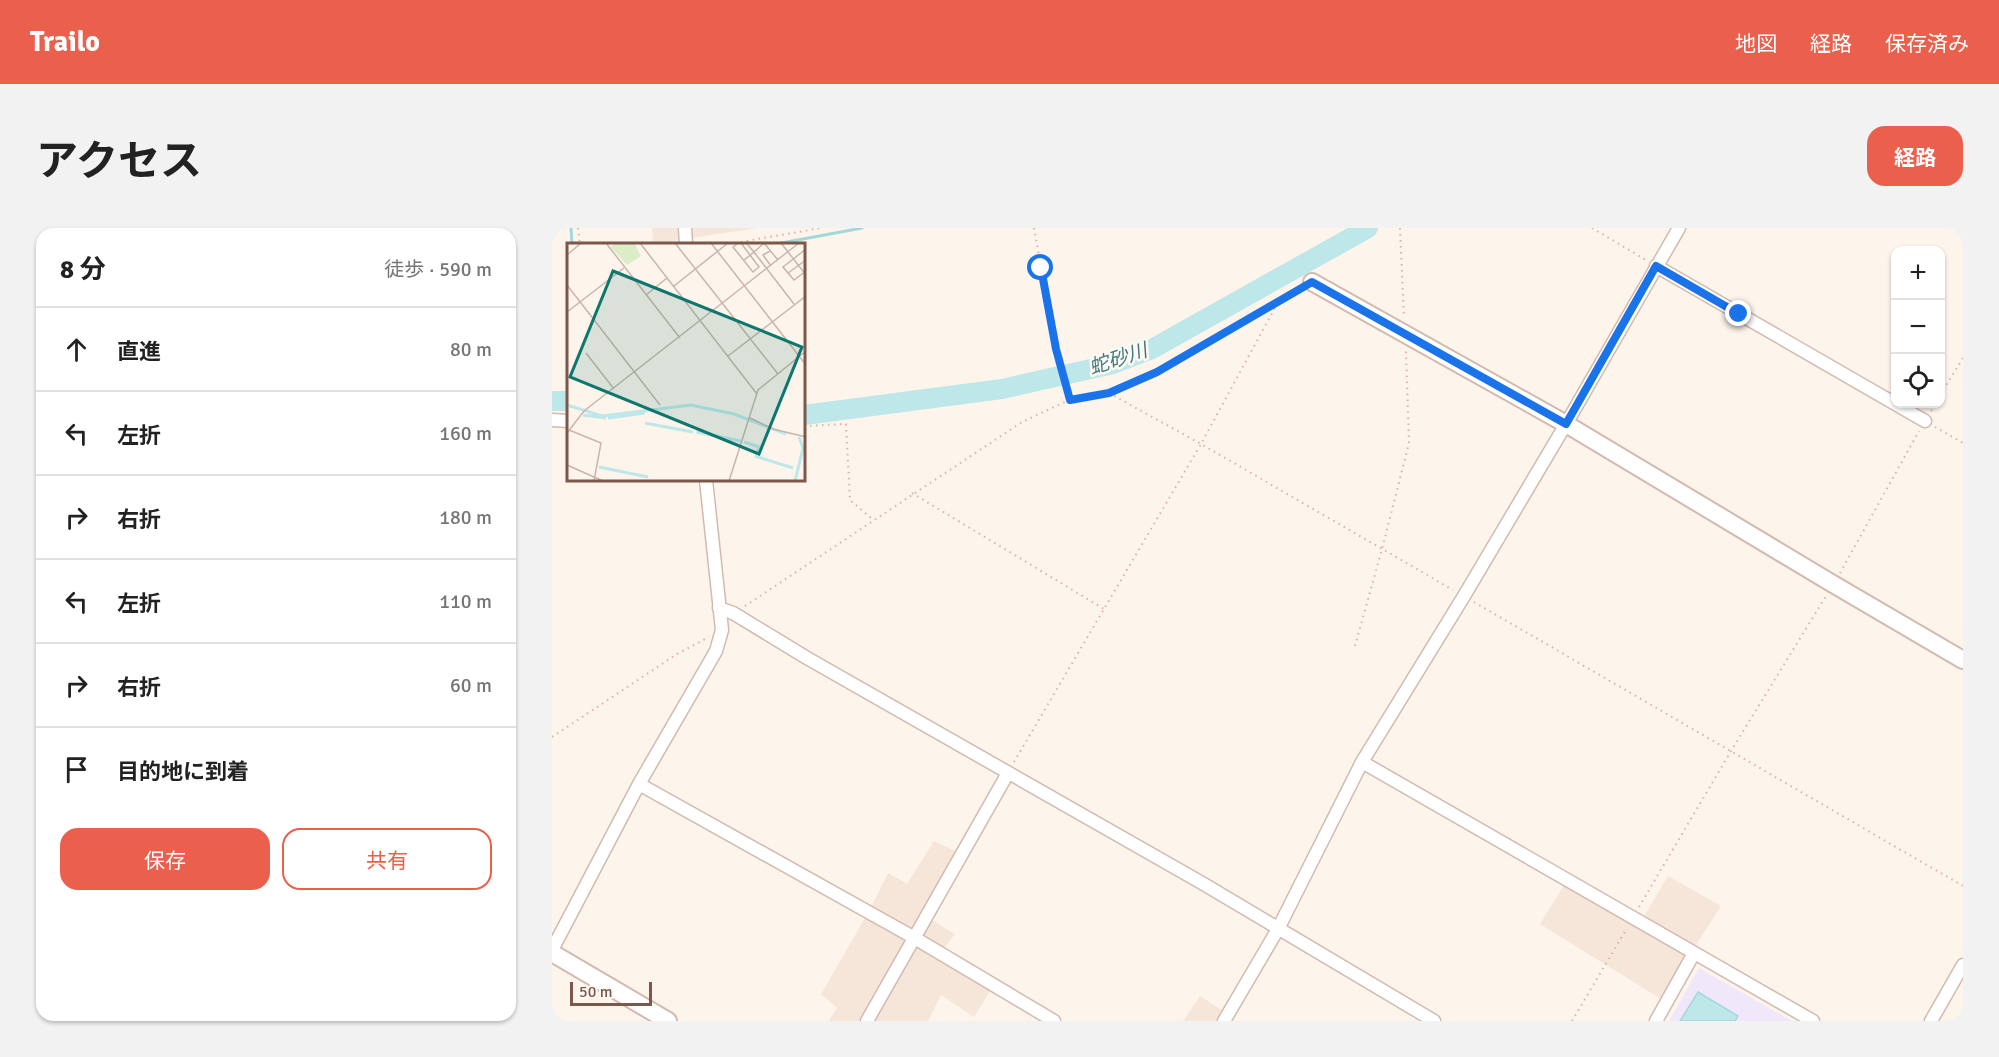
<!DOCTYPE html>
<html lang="ja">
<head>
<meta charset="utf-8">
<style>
  body { margin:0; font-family:Signika,"Noto Sans JP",sans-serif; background:#f2f2f2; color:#222 }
  .controls { position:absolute; right:18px; top:18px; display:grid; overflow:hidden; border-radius:12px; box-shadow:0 2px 4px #0004 }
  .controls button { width:54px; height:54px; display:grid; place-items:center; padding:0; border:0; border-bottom:2px solid #e0e0e0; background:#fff; color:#222; font:30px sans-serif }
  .scale { position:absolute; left:18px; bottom:15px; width:82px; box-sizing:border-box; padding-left:6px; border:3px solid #7b574c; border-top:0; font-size:16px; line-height:21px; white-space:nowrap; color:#7b574c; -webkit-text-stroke:4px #fff9f3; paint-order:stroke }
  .stop { position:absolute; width:18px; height:18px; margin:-14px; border:4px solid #1a73e8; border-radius:50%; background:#fff }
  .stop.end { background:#1a73e8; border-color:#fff; box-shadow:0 2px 6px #0008 }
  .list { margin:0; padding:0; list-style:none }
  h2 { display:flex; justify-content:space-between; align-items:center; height:78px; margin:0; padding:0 24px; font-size:26px }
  h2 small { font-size:20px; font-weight:400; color:#767676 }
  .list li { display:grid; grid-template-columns:39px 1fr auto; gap:18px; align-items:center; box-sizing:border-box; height:84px; padding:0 24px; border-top:2px solid #e0e0e0 }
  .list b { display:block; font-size:22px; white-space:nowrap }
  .list em { font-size:20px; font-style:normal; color:#767676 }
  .actions { display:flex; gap:12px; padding:18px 24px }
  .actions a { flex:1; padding:14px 0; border:2px solid #eb5f4d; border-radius:18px; text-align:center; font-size:21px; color:#eb5f4d }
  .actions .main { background:#eb5f4d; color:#fff }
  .icon { flex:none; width:33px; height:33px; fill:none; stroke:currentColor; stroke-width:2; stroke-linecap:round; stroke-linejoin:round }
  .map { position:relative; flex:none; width:1411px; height:793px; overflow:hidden; border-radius:18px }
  header { display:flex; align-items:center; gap:36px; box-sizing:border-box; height:84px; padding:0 30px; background:#eb5f4d; color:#fff }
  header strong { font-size:28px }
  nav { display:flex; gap:33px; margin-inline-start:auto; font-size:21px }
  .intro { display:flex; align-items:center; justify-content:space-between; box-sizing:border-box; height:144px; padding:0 36px }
  h1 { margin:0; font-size:42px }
  .button { padding:15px 27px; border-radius:18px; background:#eb5f4d; color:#fff; font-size:21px; font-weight:700 }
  main { display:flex; gap:36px; padding:0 36px }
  aside { flex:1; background:#fff; border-radius:18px; box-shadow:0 2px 4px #0004 }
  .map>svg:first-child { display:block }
  .residential { fill:#f6e5d9 }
  .education { fill:#f1e7fa }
  .water { fill:#bee7e9; stroke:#a3d8db; stroke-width:1.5 }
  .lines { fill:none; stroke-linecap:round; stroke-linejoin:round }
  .stream { stroke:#a3d8db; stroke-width:3 }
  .river { stroke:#bee7e9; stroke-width:20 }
  .minor-casing { stroke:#d2baaf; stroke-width:15 }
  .tertiary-casing { stroke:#d2baaf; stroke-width:20 }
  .path { stroke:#dab3a3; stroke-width:2; stroke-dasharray:1.5 4.5; stroke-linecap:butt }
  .minor { stroke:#fff; stroke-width:12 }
  .tertiary { stroke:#fff; stroke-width:16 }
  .route { stroke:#1a73e8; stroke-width:8 }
  .labels { text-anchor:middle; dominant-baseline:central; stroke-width:5; stroke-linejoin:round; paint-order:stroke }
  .water-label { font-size:20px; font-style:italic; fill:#3e7c80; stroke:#fff9f3 }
  .inset-river { fill:none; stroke:#bee7e9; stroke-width:3 }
  .inset-road { fill:none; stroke:#c9b5ab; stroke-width:1.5 }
  .view { fill:#0f766e; fill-opacity:0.15; stroke:#0f766e; stroke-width:3 }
  .inset-edge { fill:none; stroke:#7b574c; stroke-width:3 }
</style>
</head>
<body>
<header>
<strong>Trailo</strong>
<nav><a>地図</a><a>経路</a><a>保存済み</a></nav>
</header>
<div class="intro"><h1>アクセス</h1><a class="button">経路</a></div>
<main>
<aside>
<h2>8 分<small>徒歩 · 590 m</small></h2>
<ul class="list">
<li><svg class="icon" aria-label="ahead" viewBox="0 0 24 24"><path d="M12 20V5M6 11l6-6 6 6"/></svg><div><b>直進</b></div><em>80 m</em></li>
<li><svg class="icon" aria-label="left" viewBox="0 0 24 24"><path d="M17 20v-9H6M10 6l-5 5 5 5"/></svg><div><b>左折</b></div><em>160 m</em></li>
<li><svg class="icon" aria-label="right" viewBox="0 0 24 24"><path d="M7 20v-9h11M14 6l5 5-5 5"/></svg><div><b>右折</b></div><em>180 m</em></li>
<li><svg class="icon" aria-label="left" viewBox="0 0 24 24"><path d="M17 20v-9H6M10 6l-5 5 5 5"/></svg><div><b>左折</b></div><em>110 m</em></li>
<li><svg class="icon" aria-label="right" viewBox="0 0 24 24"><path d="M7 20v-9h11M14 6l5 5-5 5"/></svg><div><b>右折</b></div><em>60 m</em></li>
<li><svg class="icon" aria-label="arrive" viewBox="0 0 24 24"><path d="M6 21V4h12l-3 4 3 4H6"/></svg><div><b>目的地に到着</b></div></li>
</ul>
<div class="actions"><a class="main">保存</a><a>共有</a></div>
</aside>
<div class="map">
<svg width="1411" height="793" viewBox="0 0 1411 793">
  <rect width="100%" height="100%" fill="#fdf4eb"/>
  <path class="residential" d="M100 0H205L101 16Z
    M382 613 409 626 373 688 403 706 387 727 442 757 422 789 389 767 376 793H277L285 780 269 766 316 685 336 645 355 656Z
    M1019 646 1091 690 1116 648 1169 678 1109 771 988 696Z
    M648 768 670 782 664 793H631Z"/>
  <path class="education" d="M1147 740 1240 793H1117Z"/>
  <path class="water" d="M1146 764 1186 788 1183 793H1128Z"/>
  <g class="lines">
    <path class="stream" d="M19 0 20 16
      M224 16 310 0"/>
    <path class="river" d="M0 173H16
      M252 187 450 161 561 136 600 121 816 0"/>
    <g class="minor-casing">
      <path id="minor" d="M133 0 134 16
        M1104 38 1373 193
        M0 192 16 193
        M167 380 181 385 255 430 650 655 882 793
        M810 534 1261 793
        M87 556 361 709 502 793
        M0 722 87 556 164 423 170 402 154 252
        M315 793 456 545
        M672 793 726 701 810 534 912 368 1014 196 1127 0
        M1104 793 1142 725
        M1379 793 1411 737"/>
    </g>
    <g class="tertiary-casing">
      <path id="tertiary" d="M760 54 1014 196 1281 356 1411 432
        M0 725 116 793"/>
    </g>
    <path class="path" d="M26 0 28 16
      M482 0 504 121 517 170
      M848 0 852 90
      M1040 0 1094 32
      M177 16 269 0
      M557 165 649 216 901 362
      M1388 167 1411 130
      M1379 183 1384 176
      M252 198 294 196 298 272 319 290
      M1383 199 1411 215
      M360 265 552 381
      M1288 345 1367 203
      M922 374 1411 658
      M193 378 470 194 517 172 557 165 605 144 750 60
      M803 418 830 321 857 215 854 123
      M0 509 125 426 157 409
      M462 534 649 216 725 76
      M1087 679 1179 523 1274 368
      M1020 793 1075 700"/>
    <use href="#minor" class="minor"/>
    <use href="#tertiary" class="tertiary"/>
  </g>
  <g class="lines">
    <path class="route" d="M489 40 504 121 518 172 557 165 605 144 760 54 1014 196 1104 38 1187 86"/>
  </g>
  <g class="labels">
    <g class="water-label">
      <text transform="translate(566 131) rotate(-18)">蛇砂川</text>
    </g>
  </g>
  <g transform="translate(15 15)">
    <rect width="238" height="238" fill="#fdf4eb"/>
    <path d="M48 0H67L74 13 60 22 44 4Z" fill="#dbedc8"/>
    <path class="inset-river" d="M0 162 35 173 124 162 167 171 219 191M16 172 39 175M41 175 78 170M78 180 126 189M129 189 174 198M177 199 192 204 189 212M188 213 226 225M32 224 81 234M228 238 236 205 232 194"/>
    <path class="inset-road" d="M39 0 113 95M73 0 190 151M108 0 211 131M144 0 239 122M171 0 166 4 186 29 192 24 174 0M197 0 187 9 227 61M197 0 211 17M214 0 239 32M239 6 216 24 227 37 239 28M203 8 196 12 204 23M0 12 14 0M177 17 187 9 179 0M221 30 239 17M0 42 93 162M107 43 161 0M79 52 100 35M0 69 57 25M19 110 47 146M161 113 239 53M183 175 206 186 239 194M2 187 34 200 27 238M0 190 17 168 232 0M0 222 36 238M162 238 191 147 239 108"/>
    <path class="view" d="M46 28 235 104 192 211 3 134Z"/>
    <rect width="238" height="238" class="inset-edge"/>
  </g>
</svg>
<div class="controls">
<button>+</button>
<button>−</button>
<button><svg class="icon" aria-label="locate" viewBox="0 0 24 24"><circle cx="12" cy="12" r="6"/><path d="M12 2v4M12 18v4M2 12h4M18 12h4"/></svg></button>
</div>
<div class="scale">50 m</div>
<div class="stop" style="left:489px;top:40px"></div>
<div class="stop end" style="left:1187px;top:86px"></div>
</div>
</main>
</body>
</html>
